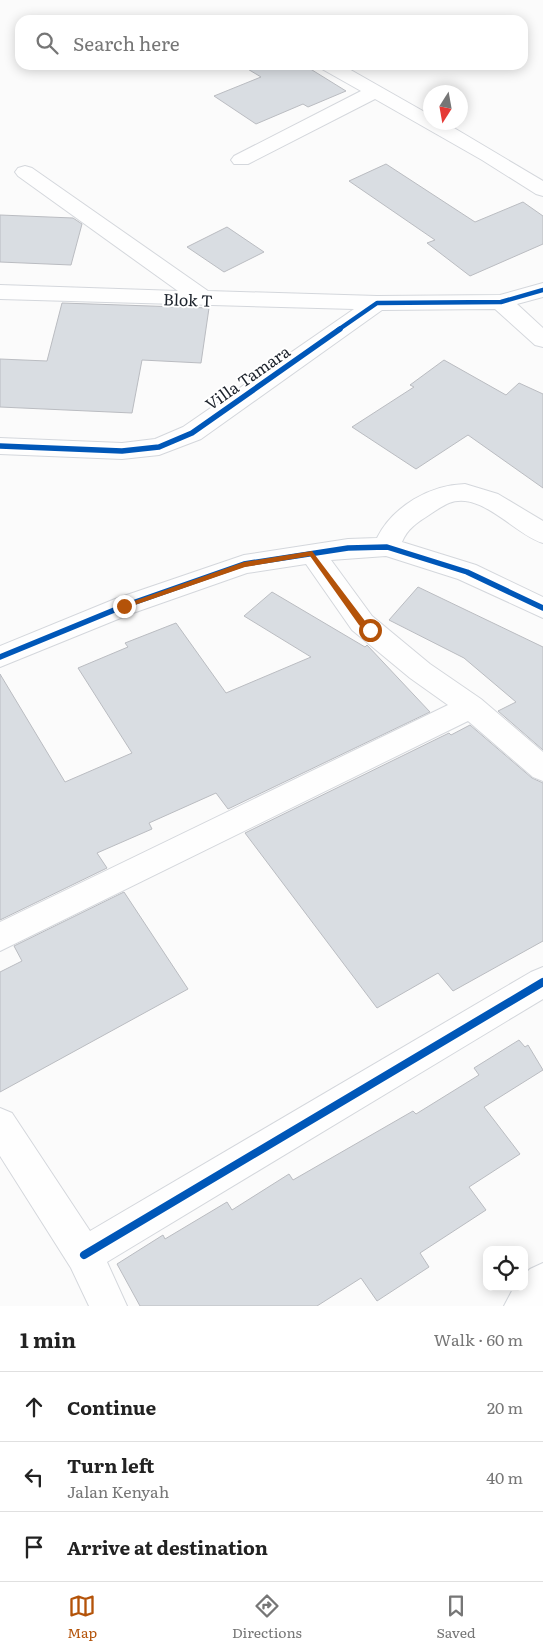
<!DOCTYPE html>
<html lang="en">
<head>
<meta charset="utf-8">
<style>
  body { margin:0; font-family:Literata,serif; background:#f2f2f2; color:#222 }
  .controls { position:absolute; right:15px; bottom:15px; display:grid; overflow:hidden; border-radius:10px; box-shadow:0 2px 12px #0003 }
  .controls button { width:45px; height:45px; display:grid; place-items:center; padding:0; border:0; border-bottom:1px solid #e0e0e0; background:#fff; color:#222; font:25px sans-serif }
  .compass { position:absolute; left:423px; top:85px; width:45px; height:45px; border-radius:50%; background:#fff; box-shadow:0 2px 12px #0003; rotate:191deg }
  .stop { position:absolute; width:15px; height:15px; margin:-11px; border:4px solid #b45309; border-radius:50%; background:#fff }
  .stop.end { background:#b45309; border-color:#fff; box-shadow:0 1px 5px #0008 }
  .list { margin:0; padding:0; list-style:none }
  h2 { display:flex; justify-content:space-between; align-items:center; height:65px; margin:0; padding:0 20px; font-size:21px }
  h2 small { font-size:16px; font-weight:400; color:#767676 }
  .list li { display:grid; grid-template-columns:32px 1fr auto; gap:15px; align-items:center; box-sizing:border-box; height:70px; padding:0 20px; border-top:1px solid #e0e0e0 }
  .list b { display:block; font-size:19px; white-space:nowrap }
  .list p { margin:0; font-size:16px; white-space:nowrap; color:#767676 }
  .list em { font-size:16px; font-style:normal; color:#767676 }
  .icon { flex:none; width:28px; height:28px; fill:none; stroke:currentColor; stroke-width:2; stroke-linecap:round; stroke-linejoin:round }
  .map { position:relative; flex:none; width:543px; height:1306px; overflow:hidden }
  .search { position:absolute; background:#fff; box-shadow:0 2px 12px #0003; left:15px; right:15px; top:15px; height:55px; display:flex; align-items:center; gap:12px; box-sizing:border-box; padding:0 18px; border-radius:15px; color:#767676; font-size:19px }
  .sheet { height:275px; background:#fff }
  nav { display:flex; justify-content:space-around; align-items:center; box-sizing:border-box; height:70px; border-top:1px solid #e0e0e0; background:#fff; font-size:14px; color:#767676 }
  nav a { display:grid; justify-items:center; gap:2px }
  nav .on { color:#b45309 }
  .map>svg:first-child { display:block }
  .building { fill:#d9dde2; stroke:#babcc1 }
  .lines { fill:none; stroke-linecap:round; stroke-linejoin:round }
  .minor-casing { stroke:#d4d7dc; stroke-width:2 }
  .minor { fill:#fefefe; fill-rule:evenodd }
  .cycleway-far2-casing { stroke:#fff; stroke-width:7 }
  .cycleway-far1-casing { stroke:#fff; stroke-width:9 }
  .cycleway-casing { stroke:#fff; stroke-width:11 }
  .cycleway-far2 { stroke:#0057b8; stroke-width:4.5 }
  .cycleway-far1 { stroke:#0057b8; stroke-width:5.5 }
  .cycleway { stroke:#0057b8; stroke-width:8 }
  .route { fill:#b45309 }
  .labels { text-anchor:middle; dominant-baseline:central; stroke-width:4; stroke-linejoin:round; paint-order:stroke }
  .street-label { font-size:16px; fill:#1c222b; stroke:#fff }
</style>
</head>
<body>
<div class="map">
<svg width="543" height="1306" viewBox="0 0 543 1306">
  <rect width="100%" height="100%" fill="#fbfbfb"/>
  <path class="building" d="M241 65H304L346 91 308 107 303 104 256 124 214 96 261 77Z
    M386 164 475 222 523 202 543 216V244L470 276 427 243 435 240 349 181Z
    M0 215 73 218 82 224 71 265 0 262Z
    M227 227 264 252 224 272 187 247Z
    M62 303 209 308 201 363 142 360 132 413 0 407V359L47 361Z
    M444 360 506 395 519 383 543 394V488L468 435 416 469 352 427 414 387 410 385Z
    M418 587 543 647V750L498 711 516 702 464 658 389 620Z
    M272 592 365 647 367 645 430 712 228 809 216 793 149 823 152 829 97 853 107 868 0 920V674L65 782 132 753 78 668 128 647 125 643 176 623 226 693 311 657 244 616Z
    M470 725 532 778 543 783V941L453 991 438 973 377 1008 245 833 449 733 451 735Z
    M124 892 188 989 0 1092V972L22 961 14 946Z
    M519 1040 525 1047 528 1045 543 1070 484 1107 520 1154 469 1187 486 1210 420 1253 429 1267 377 1301 361 1278 317 1306H140L117 1264 163 1235 165 1239 227 1202 232 1210 289 1174 293 1180 413 1111 416 1114 479 1075 474 1068Z"/>
  <g class="lines">
    <g class="minor-casing">
      <path id="minor" d="M320 65H342L430 115V122H444L543 181V196L536 194 482 160 375 99 248 164H234L231 160 234 156 361 91 322 69Z
        M25 166 32 168 208 291 377 296 500 295 543 283V297L517 304 543 328V347L535 345 495 309 382 310 201 439 159 455 122 459 0 454V438L122 443 155 439 183 427 354 309 0 299V285L178 291 18 176 15 172 18 168Z
        M465 484 498 494 543 521V543C515 535 481 490 449 503 442 506 435 511 429 515 418 522 407 529 402 542L476 565 543 597V618L458 579 386 556 331 560 372 616 430 664 481 699 543 752V781L533 777 468 721 0 951V922L448 705 410 678 352 630 306 564 247 573 133 613 0 667V646L115 599 244 555 348 539 377 538C393 506 430 485 465 484Z
        M543 967V999L107 1262 127 1306H89L71 1268 0 1156V1108L12 1113 90 1231 531 972Z
        M543 1263V1306H504L514 1287H524V1275L530 1269Z"/>
    </g>
    <use href="#minor" class="minor"/>
    <g class="cycleway-far2-casing">
      <path id="cycleway-far2" d="M338 330 377 303 501 302 543 290"/>
    </g>
    <g class="cycleway-far1-casing">
      <path id="cycleway-far1" d="M0 446 122 451 159 447 192 433 340 329
        M0 657 124 606 244 564 348 548 387 547 467 572 543 608"/>
    </g>
    <g class="cycleway-casing">
      <path id="cycleway" d="M84 1255 543 982"/>
    </g>
    <use href="#cycleway-far2" class="cycleway-far2"/>
    <use href="#cycleway-far1" class="cycleway-far1"/>
    <use href="#cycleway" class="cycleway"/>
  </g>
  <path class="route" d="M312 551 365 621 373 628V632H367L359 625 310 556 245 567 126 608 120 606 244 562Z"/>
  <g class="labels">
    <g class="street-label">
      <text transform="translate(188 299) rotate(2)">Blok T</text>
      <text transform="translate(247 377) rotate(-35)">Villa Tamara</text>
    </g>
  </g>
</svg>
<div class="controls">
<button><svg class="icon" aria-label="locate" viewBox="0 0 24 24"><circle cx="12" cy="12" r="6"/><path d="M12 2v4M12 18v4M2 12h4M18 12h4"/></svg></button>
</div>
<svg class="compass" viewBox="-18 -18 36 36"><path d="M0-13l5 13h-10z" fill="#e53935"/><path d="M0 13l5-13h-10z" fill="#767676"/></svg>
<div class="stop" style="left:370px;top:630px"></div>
<div class="stop end" style="left:124px;top:606px"></div>
<div class="search"><svg class="icon" aria-label="search" viewBox="0 0 24 24"><circle cx="10" cy="10" r="6"/><path d="M15 15l6 6"/></svg>Search here</div>
</div>
<section class="sheet">
<h2>1 min<small>Walk · 60 m</small></h2>
<ul class="list">
<li><svg class="icon" aria-label="ahead" viewBox="0 0 24 24"><path d="M12 20V5M6 11l6-6 6 6"/></svg><div><b>Continue</b></div><em>20 m</em></li>
<li><svg class="icon" aria-label="left" viewBox="0 0 24 24"><path d="M17 20v-9H6M10 6l-5 5 5 5"/></svg><div><b>Turn left</b><p>Jalan Kenyah</p></div><em>40 m</em></li>
<li><svg class="icon" aria-label="arrive" viewBox="0 0 24 24"><path d="M6 21V4h12l-3 4 3 4H6"/></svg><div><b>Arrive at destination</b></div></li>
</ul>
</section>
<nav>
<a class="on"><svg class="icon" aria-label="map" viewBox="0 0 24 24"><path d="M3 6l6-2 6 2 6-2v14l-6 2-6-2-6 2zM9 4v14M15 6v14"/></svg>Map</a>
<a><svg class="icon" aria-label="directions" viewBox="0 0 24 24"><path d="M12 3l9 9-9 9-9-9zM9 14v-3h6M13 9l2 2-2 2"/></svg>Directions</a>
<a><svg class="icon" aria-label="saved" viewBox="0 0 24 24"><path d="M7 4h10v16l-5-4-5 4z"/></svg>Saved</a>
</nav>
</body>
</html>
